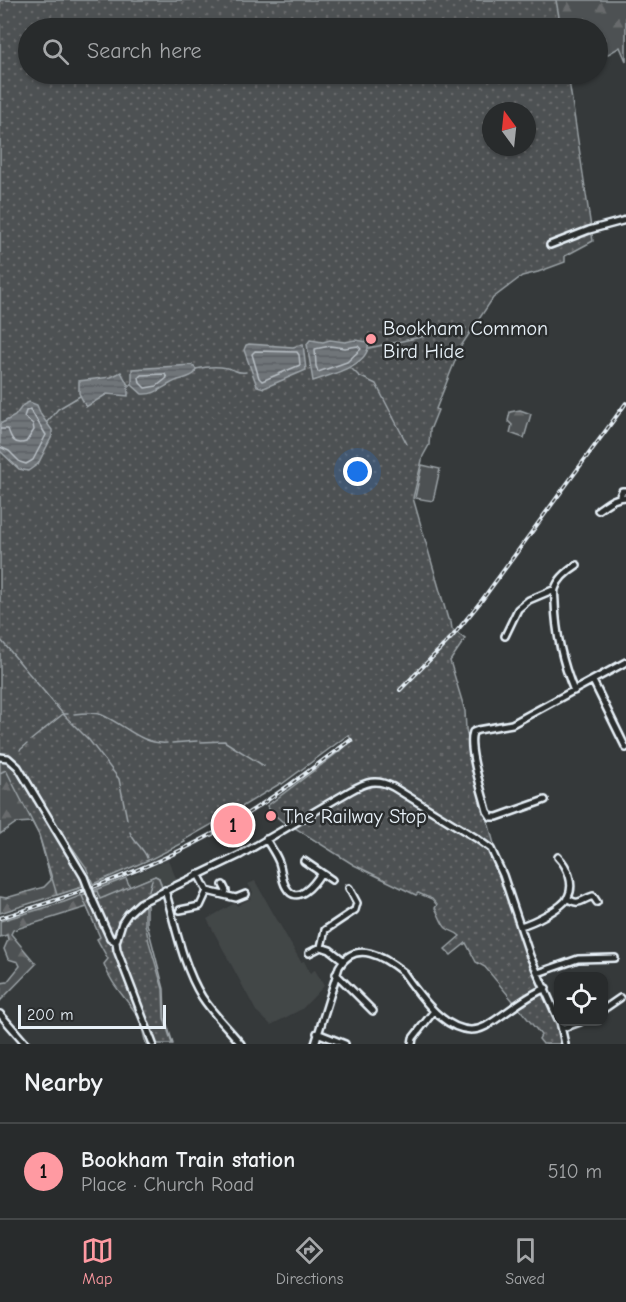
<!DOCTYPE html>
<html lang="en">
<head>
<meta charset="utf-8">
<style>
  body { margin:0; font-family:"Comic Neue",sans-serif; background:#303334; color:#f1f3f6 }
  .controls { position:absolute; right:18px; bottom:18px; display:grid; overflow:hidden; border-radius:12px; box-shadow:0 2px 4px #0004 }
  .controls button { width:54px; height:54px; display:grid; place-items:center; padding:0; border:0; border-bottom:2px solid #444748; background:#282b2c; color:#f1f3f6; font:30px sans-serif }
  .compass { position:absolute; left:482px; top:102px; width:54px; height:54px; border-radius:50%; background:#282b2c; box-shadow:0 2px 4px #0004; rotate:345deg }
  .scale { position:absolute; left:18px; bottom:15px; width:148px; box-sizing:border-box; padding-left:6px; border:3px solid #e8f1f8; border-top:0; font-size:16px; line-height:21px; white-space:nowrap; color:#e8f1f8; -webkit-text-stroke:4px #2a2d2e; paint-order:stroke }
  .you { position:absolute; left:358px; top:472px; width:21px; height:21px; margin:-15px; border:4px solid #fff; border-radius:50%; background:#1a73e8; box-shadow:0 0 0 9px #1a73e833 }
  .badge { display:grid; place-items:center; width:39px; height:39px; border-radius:50%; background:#ff9aa2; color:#111; font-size:20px; font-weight:700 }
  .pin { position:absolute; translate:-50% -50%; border:3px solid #fff; box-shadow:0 2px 6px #0006 }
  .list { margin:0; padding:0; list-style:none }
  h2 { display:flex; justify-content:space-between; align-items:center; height:78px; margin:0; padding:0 24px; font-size:26px }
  h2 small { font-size:20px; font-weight:400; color:#a5a7a9 }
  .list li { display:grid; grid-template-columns:39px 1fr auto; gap:18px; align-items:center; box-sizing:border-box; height:96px; padding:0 24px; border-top:2px solid #444748 }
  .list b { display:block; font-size:22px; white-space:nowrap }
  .list p { margin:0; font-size:20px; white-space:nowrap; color:#a5a7a9 }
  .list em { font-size:20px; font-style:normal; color:#a5a7a9 }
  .icon { flex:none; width:33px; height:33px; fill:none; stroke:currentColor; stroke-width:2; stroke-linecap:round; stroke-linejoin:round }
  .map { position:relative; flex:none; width:626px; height:1044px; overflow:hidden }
  .search { position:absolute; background:#282b2c; box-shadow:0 2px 4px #0004; left:18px; right:18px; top:18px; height:66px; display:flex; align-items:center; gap:15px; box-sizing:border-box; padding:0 21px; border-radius:33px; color:#a5a7a9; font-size:22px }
  .sheet { height:174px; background:#282b2c }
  nav { display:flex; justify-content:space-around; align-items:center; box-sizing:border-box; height:84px; border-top:2px solid #444748; background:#282b2c; font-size:16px; color:#a5a7a9 }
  nav a { display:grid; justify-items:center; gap:3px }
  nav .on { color:#ff9aa2 }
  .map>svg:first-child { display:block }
  .built { fill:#424647 }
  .grass { fill:#4d5152; stroke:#9aa1a5; stroke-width:1.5 }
  .forest { fill:url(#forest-firs); stroke:#9aa1a5; stroke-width:1.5 }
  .park { fill:url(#park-dots); stroke:#9aa1a5; stroke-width:1.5; fill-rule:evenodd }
  .water { fill:url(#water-rules); stroke:#a0a7ac; stroke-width:1.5 }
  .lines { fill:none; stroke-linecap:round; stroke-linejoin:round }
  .shore { stroke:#b8bfc5; stroke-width:1.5 }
  .stream { stroke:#a0a7ac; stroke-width:1.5 }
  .minor-casing { stroke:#e8f1f8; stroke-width:10 }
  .minor { stroke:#2a2d2e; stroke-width:5 }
  .rail-casing { stroke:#e8f1f8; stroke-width:4 }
  .rail { stroke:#2a2d2e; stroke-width:1.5; stroke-dasharray:4.5; stroke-linecap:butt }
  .minor-bridge-casing { stroke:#e8f1f8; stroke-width:10; stroke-linecap:butt }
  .minor-bridge { stroke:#2a2d2e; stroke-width:5 }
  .poi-dot { fill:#ff9aa2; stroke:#2a2d2e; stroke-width:2 }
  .labels { text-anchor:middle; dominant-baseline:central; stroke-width:5; stroke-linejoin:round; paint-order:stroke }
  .poi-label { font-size:20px; fill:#e8f1f8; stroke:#2a2d2e; text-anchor:start }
</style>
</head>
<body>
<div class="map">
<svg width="626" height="1044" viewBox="0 0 626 1044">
  <defs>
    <pattern id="forest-firs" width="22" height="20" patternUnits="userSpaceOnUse" patternTransform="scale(1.5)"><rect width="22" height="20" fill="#4d5152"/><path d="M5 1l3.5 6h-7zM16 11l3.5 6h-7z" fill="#676a6c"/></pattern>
    <pattern id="park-dots" width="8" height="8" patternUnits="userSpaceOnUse" patternTransform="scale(1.5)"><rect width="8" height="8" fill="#4d5152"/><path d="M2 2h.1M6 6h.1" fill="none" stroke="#676a6c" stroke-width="1.8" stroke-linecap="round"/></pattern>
    <pattern id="water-rules" width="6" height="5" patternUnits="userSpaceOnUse" patternTransform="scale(1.5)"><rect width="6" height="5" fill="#707579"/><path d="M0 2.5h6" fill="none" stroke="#5b5e62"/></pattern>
  </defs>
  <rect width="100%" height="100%" fill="#35393a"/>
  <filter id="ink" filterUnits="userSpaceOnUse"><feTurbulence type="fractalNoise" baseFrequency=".0167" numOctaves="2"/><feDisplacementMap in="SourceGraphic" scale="12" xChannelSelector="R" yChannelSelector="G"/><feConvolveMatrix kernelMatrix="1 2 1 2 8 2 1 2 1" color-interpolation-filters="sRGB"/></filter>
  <g filter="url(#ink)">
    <path class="built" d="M168 860 177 880 162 886 159 878 155 876 129 887 126 878Z
      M255 881 301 962 304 961 310 973 315 970 324 986 302 1009 271 1025 256 1011 207 919 235 903 237 906 250 899 253 892 248 884Z"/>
    <path class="grass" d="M422 465 440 469 433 501 415 498Z"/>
    <path class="forest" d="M455 0H626V61L620 47 598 60V28H461Z
      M520 410 531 414 524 438 510 433 512 425 508 421 510 412Z
      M0 763H2L85 886 0 913V897L6 898 44 887 51 880 39 835 32 822 16 823 0 834Z
      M155 876 159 878 162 888 145 896 101 937 87 907 13 930 11 934 36 964 0 1001 1 983 7 982 20 966 18 962 8 959 4 949 8 940 7 935 0 937V921L64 902 126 878 130 887Z"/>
    <path class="park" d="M0 0H556L561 28H28V74H568L593 241 565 256V262L538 272 522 276 493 298 461 346 436 409 438 410 430 430 429 445 423 456 413 498 448 619 451 622 452 629 465 639 450 661 465 711 466 729 473 765 494 844 488 851 491 854C505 884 512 915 523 946 535 979 557 1009 562 1044H543L539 1039 541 1035 485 967 476 962 466 943 451 955 445 949 460 936C455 931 451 932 446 928 441 923 439 914 435 908L437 905 432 899 418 893 416 895 354 865 295 828 288 822H283L271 812 267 806 353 741 348 735 282 784 281 783 230 814 228 812 224 815 225 817 184 840 185 842 153 858 93 884 86 867 46 810 21 769 17 772 76 866 85 886 57 895 39 835 6 770 0 773ZM491 111H527V147H491Z
      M155 876 159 878 162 888 145 896V924L149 942 163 989 164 1018 172 1044H146C143 1034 142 1021 135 1012 124 996 110 983 104 964L108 959 97 939 100 937 82 896 97 891 100 899Z"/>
    <path class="water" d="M310 340 323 342 330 340 345 342 355 340 368 342C372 365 330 375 313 381L307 344Z
      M249 344 293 347 303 344 306 370 264 388 257 386 244 350 246 345Z
      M192 365 196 369 195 373C190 378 184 378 178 380 164 385 158 395 142 394L132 385V369Z
      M121 372 128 385V396L107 394 86 407 79 393V381L111 377Z
      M29 402 37 405 41 415 52 430V436L38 464 28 471 19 469 0 451V424L15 416 23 405Z"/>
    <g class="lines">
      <path class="shore" d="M330 346 345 348 358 346 361 349 347 362 318 372 316 366 315 349Z
        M255 351 297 352 299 355 300 365 262 381 259 378 252 354Z
        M165 374 167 378 157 386 145 388 140 383 139 377 141 375Z
        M0 429H8C11 438 14 446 26 442L34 430 33 424 24 417 26 411 30 409 46 435 33 460 26 464 20 462 9 451 0 447"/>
      <path class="stream" d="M444 332 466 328
        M369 348 435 334
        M351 368 359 376 376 384 407 444
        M196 369C205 367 217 366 227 368 234 369 238 374 246 372
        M128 385H132
        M47 422 58 409 80 396
        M0 639 63 714 89 740 119 779 127 819
        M74 714C83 713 94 712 102 715 124 724 141 745 167 743
        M31 740 63 714H68
        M201 742 224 741 264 766
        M172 743 197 741
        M20 750 27 744
        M130 832C133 842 144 848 147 858
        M148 894 152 880
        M147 904V924L164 989 165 1018 173 1044"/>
      <g class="minor-casing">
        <path id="minor" d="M550 245 589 230 626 220
          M620 496 622 491H626
          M598 510C608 503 615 497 626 497
          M505 636 518 609 529 600 555 589
          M593 681 626 748
          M574 691C562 662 556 634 555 603 555 599 554 593 555 589 558 579 569 570 577 565
          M0 757 8 758 18 767 84 877
          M545 800 497 817H491L487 811C483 794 467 748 473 732L478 730 512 724 626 662
          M266 839C270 846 275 853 278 860 282 868 281 879 286 887 297 907 315 883 321 873
          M304 861 332 880
          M198 874 207 891 236 898 246 894
          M223 885 226 891 224 895
          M165 890C175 924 183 967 202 997 213 1014 228 1028 241 1044
          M92 898 110 938 116 942
          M567 898C579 907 582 899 593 896L597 902
          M180 910 200 906 207 891
          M520 926C532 923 563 908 568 897 575 884 567 866 558 857
          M309 953 321 947
          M343 960 330 950 321 947 325 930 355 910 357 903 349 888
          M538 973 578 959 615 958
          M336 974 373 1011
          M604 1009 620 998
          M0 1014 26 1044
          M560 1022 565 1044
          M563 1028 580 1022
          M317 1033 345 1044
          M153 1044 117 950 116 942 122 923 128 914 140 903 240 855 350 791C366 782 376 778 393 787L476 838 491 849 503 875 530 956 558 1019
          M315 1044 339 967C356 939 384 957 403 972 420 996 452 1044 486 1026 506 1014 524 997 546 988
          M412 1044 413 1038 434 1011"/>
      </g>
      <use href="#minor" class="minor"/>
      <g class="rail-casing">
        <path id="rail" d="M400 690 452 637 482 600 626 403
          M0 918C81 893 162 865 235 821 276 797 313 767 351 740"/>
      </g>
      <use href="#rail" class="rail"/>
      <g class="minor-bridge-casing">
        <path id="minor-bridge" d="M84 877 92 898"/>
      </g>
      <use href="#minor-bridge" class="minor-bridge"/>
    </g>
  </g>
  <g class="poi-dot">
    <circle cx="371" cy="339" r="6"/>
    <circle cx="271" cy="816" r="6"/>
  </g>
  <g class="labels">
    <g class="poi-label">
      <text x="383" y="328">Bookham Common<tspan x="383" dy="23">Bird Hide</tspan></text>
      <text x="283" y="816">The Railway Stop</text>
    </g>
  </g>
</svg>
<div class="controls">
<button><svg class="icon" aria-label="locate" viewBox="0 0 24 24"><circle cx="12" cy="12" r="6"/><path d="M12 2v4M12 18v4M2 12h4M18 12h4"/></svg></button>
</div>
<svg class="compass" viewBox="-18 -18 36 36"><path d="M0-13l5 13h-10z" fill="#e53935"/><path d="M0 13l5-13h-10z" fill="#a5a7a9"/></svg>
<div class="scale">200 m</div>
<div class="you"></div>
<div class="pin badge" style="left:233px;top:825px">1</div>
<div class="search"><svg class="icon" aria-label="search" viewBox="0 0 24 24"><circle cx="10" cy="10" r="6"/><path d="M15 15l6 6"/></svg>Search here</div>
</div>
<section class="sheet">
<h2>Nearby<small></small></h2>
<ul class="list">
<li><span class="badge">1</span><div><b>Bookham Train station</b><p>Place · Church Road</p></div><em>510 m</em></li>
</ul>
</section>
<nav>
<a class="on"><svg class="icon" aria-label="map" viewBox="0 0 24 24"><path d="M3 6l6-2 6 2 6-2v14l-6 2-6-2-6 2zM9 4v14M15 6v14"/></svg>Map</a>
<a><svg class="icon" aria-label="directions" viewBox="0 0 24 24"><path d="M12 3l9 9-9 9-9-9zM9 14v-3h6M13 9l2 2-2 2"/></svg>Directions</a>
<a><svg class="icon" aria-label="saved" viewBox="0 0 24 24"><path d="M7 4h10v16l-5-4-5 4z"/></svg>Saved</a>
</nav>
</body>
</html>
